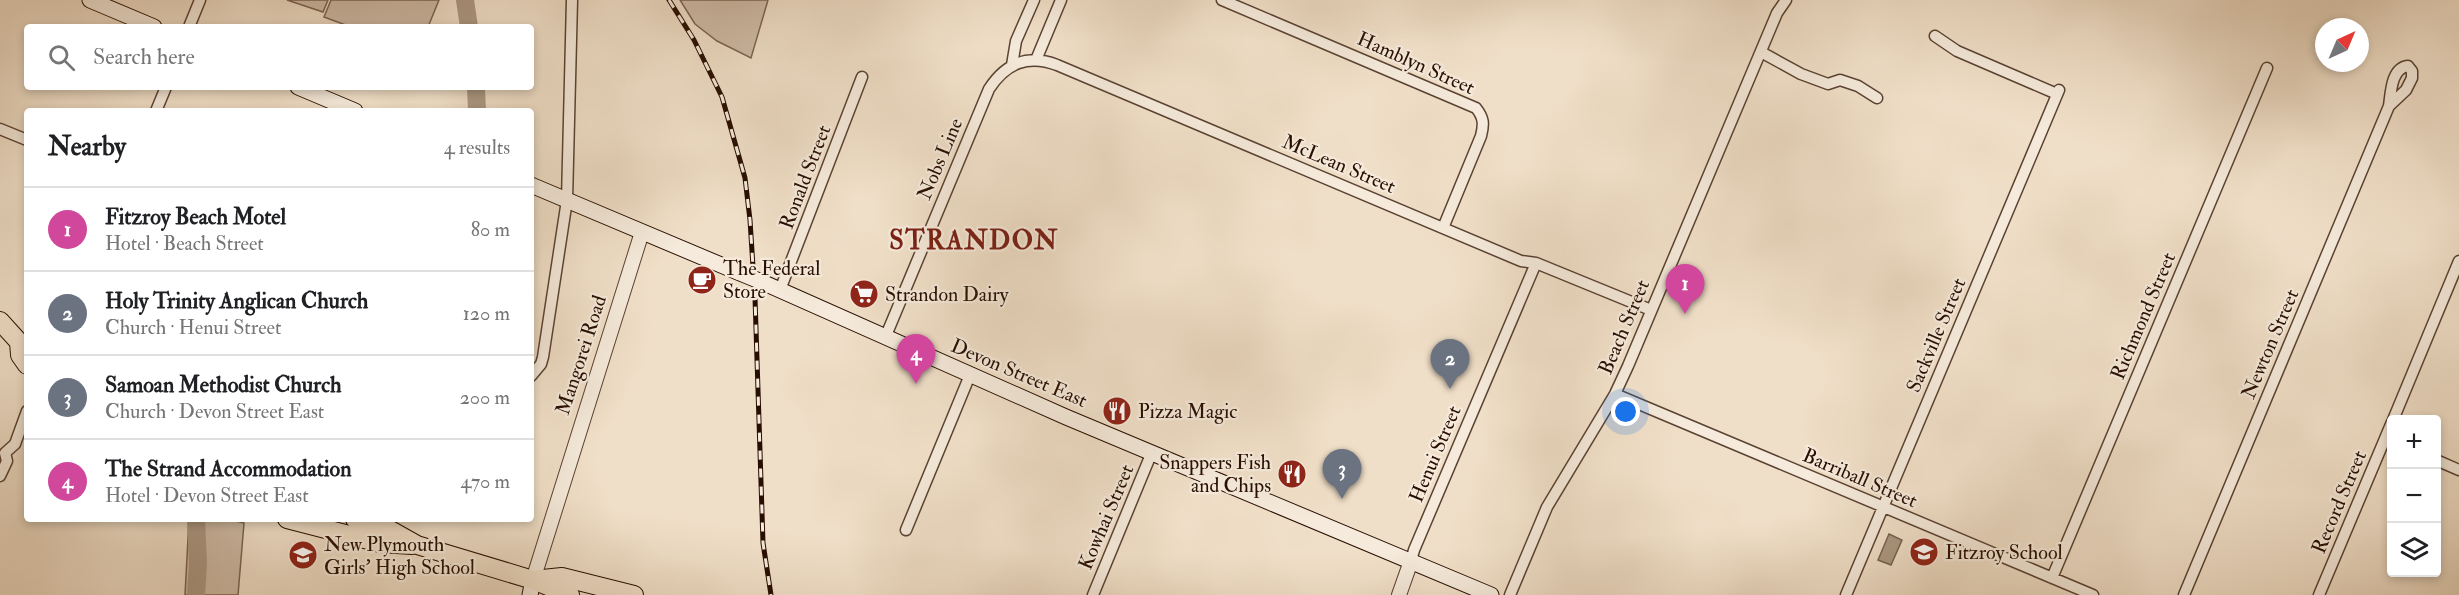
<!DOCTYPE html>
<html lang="en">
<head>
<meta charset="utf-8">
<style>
  body { margin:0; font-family:"IM FELL Double Pica",serif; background:#f6f6f6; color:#202124 }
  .controls { position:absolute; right:18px; bottom:18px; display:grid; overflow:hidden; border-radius:6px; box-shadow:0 3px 9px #0003 }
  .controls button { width:54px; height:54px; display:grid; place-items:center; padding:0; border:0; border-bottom:2px solid #e0e0e0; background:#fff; color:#202124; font:30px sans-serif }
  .compass { position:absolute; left:2315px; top:18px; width:54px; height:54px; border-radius:50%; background:#fff; box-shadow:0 3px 9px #0003; rotate:44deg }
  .you { position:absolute; left:1626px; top:412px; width:21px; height:21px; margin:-15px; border:4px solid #fff; border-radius:50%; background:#1a73e8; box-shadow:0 0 0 9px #1a73e833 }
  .badge { display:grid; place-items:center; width:39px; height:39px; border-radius:50%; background:#8f2418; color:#fff; font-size:20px; font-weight:700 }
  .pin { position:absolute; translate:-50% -50px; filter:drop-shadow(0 2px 3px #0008) }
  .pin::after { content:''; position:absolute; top:32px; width:21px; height:18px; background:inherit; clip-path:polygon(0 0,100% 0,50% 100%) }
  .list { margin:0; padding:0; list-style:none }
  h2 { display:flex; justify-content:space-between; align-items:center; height:78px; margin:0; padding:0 24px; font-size:26px }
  h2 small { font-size:20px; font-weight:400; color:#757577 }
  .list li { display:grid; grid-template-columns:39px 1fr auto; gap:18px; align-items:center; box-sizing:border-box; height:84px; padding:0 24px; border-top:2px solid #e0e0e0 }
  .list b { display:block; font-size:22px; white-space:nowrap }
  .list p { margin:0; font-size:20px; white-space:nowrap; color:#757577 }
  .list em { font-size:20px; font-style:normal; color:#757577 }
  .icon { flex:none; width:33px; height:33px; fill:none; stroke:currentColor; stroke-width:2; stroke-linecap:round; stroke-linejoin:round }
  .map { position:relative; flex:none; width:2459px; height:595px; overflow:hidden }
  .search { position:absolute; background:#fff; box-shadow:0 3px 9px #0003; left:24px; top:24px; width:510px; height:66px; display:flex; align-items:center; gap:15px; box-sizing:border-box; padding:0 21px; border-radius:6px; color:#757577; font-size:22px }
  .panel { position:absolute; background:#fff; box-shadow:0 3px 9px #0003; left:24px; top:108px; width:510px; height:414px; border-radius:6px }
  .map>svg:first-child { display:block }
  .green { fill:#cebba6; stroke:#7b6453; stroke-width:1.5 }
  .water { fill:#ac9884; stroke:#77614f; stroke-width:1.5 }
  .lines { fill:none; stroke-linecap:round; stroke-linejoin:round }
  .river { stroke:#ac9884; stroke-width:18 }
  .minor-casing { stroke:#5a4232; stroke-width:13 }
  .tertiary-casing { stroke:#5a4232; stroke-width:16 }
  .secondary-casing { stroke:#280e00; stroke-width:17 }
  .trunk-casing { stroke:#280e00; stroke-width:20 }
  .minor { stroke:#f5eadb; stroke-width:10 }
  .tertiary { stroke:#f5eadb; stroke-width:14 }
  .secondary { stroke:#f5eadb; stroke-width:15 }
  .trunk { stroke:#f0dfc8; stroke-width:18 }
  .rail-casing { stroke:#280e00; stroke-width:5 }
  .rail { stroke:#f5eadb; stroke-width:3; stroke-dasharray:9; stroke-linecap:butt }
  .secondary-bridge-casing { stroke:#280e00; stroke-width:17; stroke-linecap:butt }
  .secondary-bridge { stroke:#f5eadb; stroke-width:15 }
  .labels { text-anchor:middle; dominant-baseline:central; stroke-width:4.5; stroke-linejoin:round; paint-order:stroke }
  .street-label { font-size:20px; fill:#280e00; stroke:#f5eadb }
  .poi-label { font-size:20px; fill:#280e00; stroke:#f5eadb; text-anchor:start }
  .district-label { font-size:26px; font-weight:bold; letter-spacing:1.5px; fill:#7a1f14; stroke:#f5eadb }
</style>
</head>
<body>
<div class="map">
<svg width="2459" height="595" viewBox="0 0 2459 595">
  <rect width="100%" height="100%" fill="#f0dfc8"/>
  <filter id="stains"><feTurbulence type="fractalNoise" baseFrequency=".00333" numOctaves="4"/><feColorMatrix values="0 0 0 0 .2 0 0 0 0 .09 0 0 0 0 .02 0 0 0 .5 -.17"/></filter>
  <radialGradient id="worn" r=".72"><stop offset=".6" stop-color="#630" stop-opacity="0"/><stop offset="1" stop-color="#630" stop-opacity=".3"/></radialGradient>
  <path class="green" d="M287 0H328L323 12Z
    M331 0H439L428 27H351L324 17Z
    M680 0H768L751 58 717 41 695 24Z
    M189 519H229L244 523 238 595H185Z"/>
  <path class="water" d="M1889 534 1902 540 1891 565 1878 560Z"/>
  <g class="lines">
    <path class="river" d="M465 0 469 27
      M476 87 477 111
      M196 519 198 563 196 595"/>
    <g class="minor-casing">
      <path id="minor" d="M1222 0 1476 108C1484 118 1484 124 1481 136L1443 228
        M189 27 200 0
        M1935 36 1957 51 2057 94
        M1761 52 1801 74 1828 84 1840 80 1858 86 1877 98
        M1036 60 1061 0
        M1012 65 1016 41 1034 0
        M156 111 166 87
        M0 129 27 140
        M780 290 862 77
        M885 338 989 89C1006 63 1028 54 1057 65L1521 261 1536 263 1651 310
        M531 376 541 364 543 357 567 200 572 0
        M1615 394 2093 595
        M2393 420 2459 261
        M2436 460 2459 470
        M0 476 7 461 5 453 15 444 27 411
        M906 530 970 375
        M1411 561 1414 550 1536 263
        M2052 578 2267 68
        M1093 595 1152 452
        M1510 595 1547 507 1615 394 1628 366 1777 13 1786 0
        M1846 595 2059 90
        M2184 595 2389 106C2391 93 2391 68 2408 66L2412 71V78L2406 90 2389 106
        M2319 595 2392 422"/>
    </g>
    <g class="tertiary-casing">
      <path id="tertiary" d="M533 580 642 232
        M1399 595 1411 561"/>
    </g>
    <g class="secondary-casing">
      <path id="secondary" d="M90 0 154 27
        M298 87 355 111
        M531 185 740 273
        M762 282 1066 417 1491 595
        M530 595 533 580"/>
    </g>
    <g class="trunk-casing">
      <path id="trunk" d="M0 321 19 342 27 346
        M19 342 20 355 27 365
        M287 519 380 543 412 545
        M355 519 385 527 417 545 533 580 570 595
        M533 580 562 577 634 595"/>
    </g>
    <use href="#minor" class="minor"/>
    <use href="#tertiary" class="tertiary"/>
    <use href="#secondary" class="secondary"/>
    <use href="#trunk" class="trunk"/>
    <g class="rail-casing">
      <path id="rail" d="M669 0 694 40 722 97 745 178 750 220 755 298 763 543 771 595"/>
    </g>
    <use href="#rail" class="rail"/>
    <g class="secondary-bridge-casing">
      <path id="secondary-bridge" d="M740 273 762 282"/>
    </g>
    <use href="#secondary-bridge" class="secondary-bridge"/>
  </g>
  <defs>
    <g id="cafe-disc" transform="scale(1.5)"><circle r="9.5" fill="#8f2418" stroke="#f5eadb"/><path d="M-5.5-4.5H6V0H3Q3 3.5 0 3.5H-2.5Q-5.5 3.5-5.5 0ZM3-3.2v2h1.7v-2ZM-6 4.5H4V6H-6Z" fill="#fff"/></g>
    <g id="supermarket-disc" transform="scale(1.5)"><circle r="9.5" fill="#8f2418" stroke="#f5eadb"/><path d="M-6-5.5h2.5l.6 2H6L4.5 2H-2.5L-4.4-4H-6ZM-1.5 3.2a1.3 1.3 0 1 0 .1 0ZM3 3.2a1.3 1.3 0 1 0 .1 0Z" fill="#fff"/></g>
    <g id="restaurant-disc" transform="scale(1.5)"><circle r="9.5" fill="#8f2418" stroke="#f5eadb"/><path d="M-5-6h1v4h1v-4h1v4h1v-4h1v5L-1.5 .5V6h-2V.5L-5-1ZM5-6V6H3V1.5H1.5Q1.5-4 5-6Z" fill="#fff"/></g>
    <g id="school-disc" transform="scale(1.5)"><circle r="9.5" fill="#8f2418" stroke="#f5eadb"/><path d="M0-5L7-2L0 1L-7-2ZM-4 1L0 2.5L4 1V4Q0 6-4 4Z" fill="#fff"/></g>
  </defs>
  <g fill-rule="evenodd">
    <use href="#cafe-disc" x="702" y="280"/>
    <use href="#supermarket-disc" x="864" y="294"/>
    <use href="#restaurant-disc" x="1117" y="411"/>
    <use href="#restaurant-disc" x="1292" y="474"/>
    <use href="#school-disc" x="1924" y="552"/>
    <use href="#school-disc" x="303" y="555"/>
  </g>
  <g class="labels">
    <g class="street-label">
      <text transform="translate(1416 63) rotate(24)">Hamblyn Street</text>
      <text transform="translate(940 159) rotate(-67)">Nobs Line</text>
      <text transform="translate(1339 164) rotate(23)">McLean Street</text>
      <text transform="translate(805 177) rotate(-69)">Ronald Street</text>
      <text transform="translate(2143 316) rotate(-67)">Richmond Street</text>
      <text transform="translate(1624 327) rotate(-67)">Beach Street</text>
      <text transform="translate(1936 335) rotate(-67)">Sackville Street</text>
      <text transform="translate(2270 344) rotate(-67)">Newton Street</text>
      <text transform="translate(581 355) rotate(-72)">Mangorei Road</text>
      <text transform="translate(1019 373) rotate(23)">Devon Street East</text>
      <text transform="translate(1435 454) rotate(-67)">Henui Street</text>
      <text transform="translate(1860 478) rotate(23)">Barriball Street</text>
      <text transform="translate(2339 502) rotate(-67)">Record Street</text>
      <text transform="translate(1106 517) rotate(-67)">Kowhai Street</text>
    </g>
    <g class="poi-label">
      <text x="723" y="268">The Federal<tspan x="723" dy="23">Store</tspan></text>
      <text x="885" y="294">Strandon Dairy</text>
      <text x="1138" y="411">Pizza Magic</text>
      <text x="1271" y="462" text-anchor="end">Snappers Fish<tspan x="1271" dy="23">and Chips</tspan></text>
      <text x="324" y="544">New Plymouth<tspan x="324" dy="23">Girls' High School</tspan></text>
      <text x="1945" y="552">Fitzroy School</text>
    </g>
    <g class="district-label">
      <text x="974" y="241">STRANDON</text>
    </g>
  </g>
  <rect width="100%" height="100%" filter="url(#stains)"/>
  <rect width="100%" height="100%" fill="url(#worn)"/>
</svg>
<div class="controls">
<button>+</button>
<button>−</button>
<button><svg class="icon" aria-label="layers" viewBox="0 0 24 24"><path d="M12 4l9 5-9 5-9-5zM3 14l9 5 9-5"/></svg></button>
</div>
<svg class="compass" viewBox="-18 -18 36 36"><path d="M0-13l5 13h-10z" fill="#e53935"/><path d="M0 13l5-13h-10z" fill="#757577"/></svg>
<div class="you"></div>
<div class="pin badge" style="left:1685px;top:314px;background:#d1479c">1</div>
<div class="pin badge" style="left:1450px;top:389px;background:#6b7280">2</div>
<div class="pin badge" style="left:1342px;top:499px;background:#6b7280">3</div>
<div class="pin badge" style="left:916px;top:384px;background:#d1479c">4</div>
<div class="search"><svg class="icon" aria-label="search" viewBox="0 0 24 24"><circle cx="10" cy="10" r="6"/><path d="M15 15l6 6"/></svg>Search here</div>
<section class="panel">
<h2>Nearby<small>4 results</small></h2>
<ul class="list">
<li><span class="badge" style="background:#d1479c">1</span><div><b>Fitzroy Beach Motel</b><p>Hotel · Beach Street</p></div><em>80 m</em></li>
<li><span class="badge" style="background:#6b7280">2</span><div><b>Holy Trinity Anglican Church</b><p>Church · Henui Street</p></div><em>120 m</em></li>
<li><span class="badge" style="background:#6b7280">3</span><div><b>Samoan Methodist Church</b><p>Church · Devon Street East</p></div><em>200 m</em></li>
<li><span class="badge" style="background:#d1479c">4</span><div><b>The Strand Accommodation</b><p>Hotel · Devon Street East</p></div><em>470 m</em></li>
</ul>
</section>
</div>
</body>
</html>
